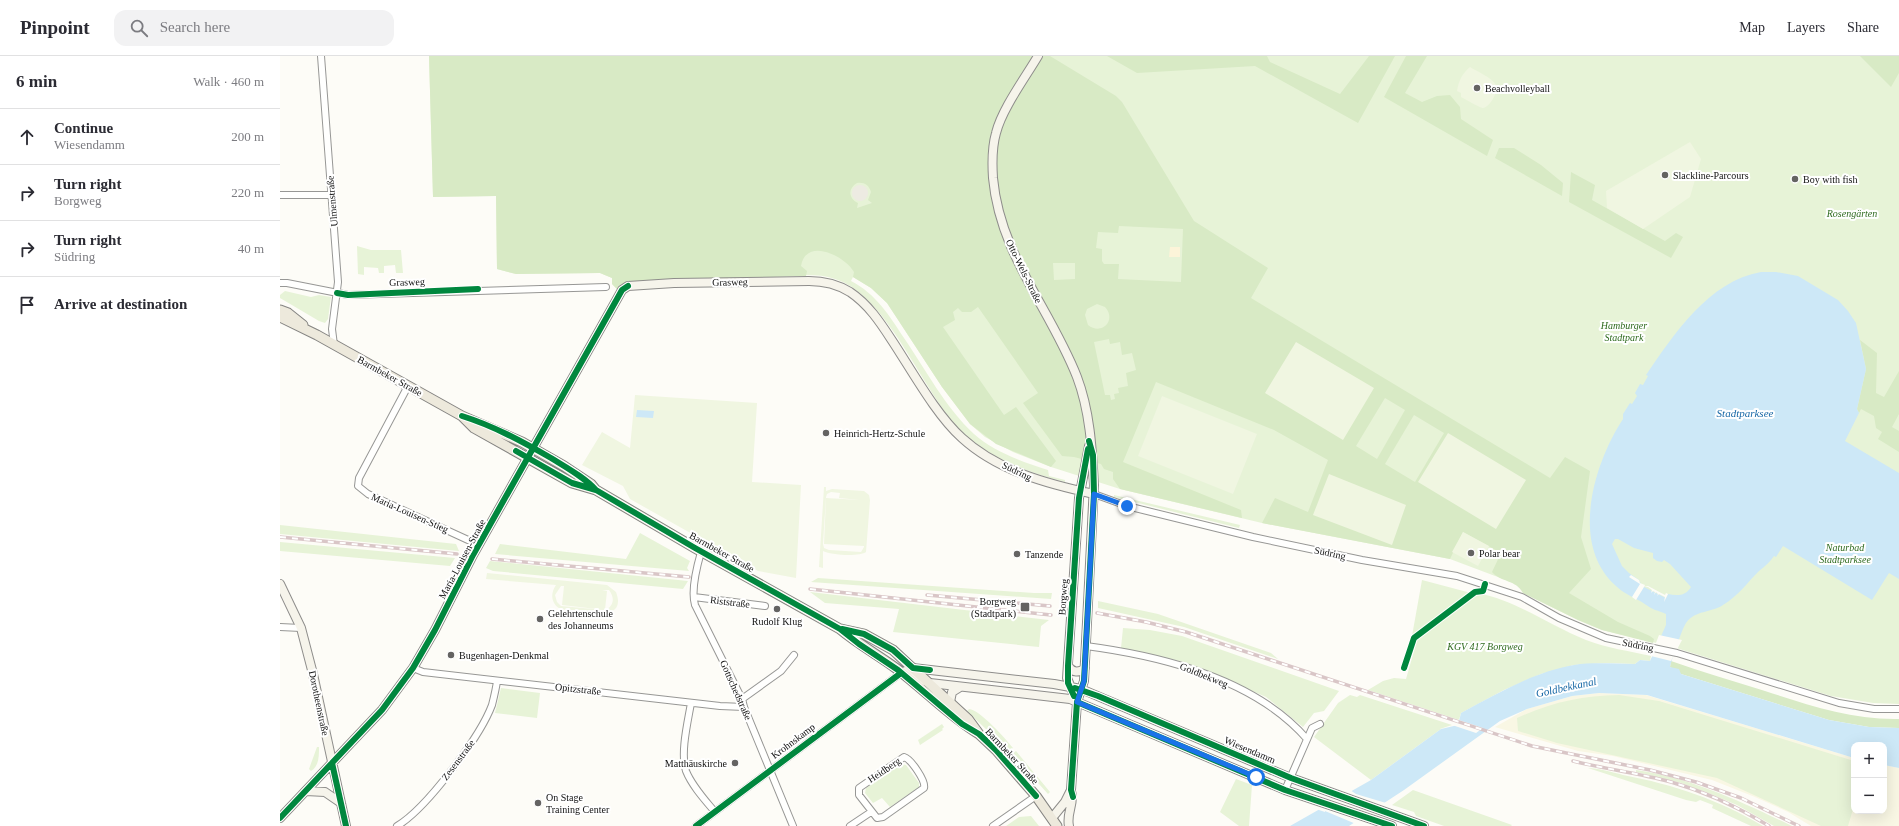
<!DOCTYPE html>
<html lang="en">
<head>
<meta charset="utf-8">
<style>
  body { margin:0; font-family:"Times New Roman",serif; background:#f2f2f3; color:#2b2b33 }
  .controls { position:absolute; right:12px; bottom:12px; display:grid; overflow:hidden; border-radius:8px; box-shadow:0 4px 16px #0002 }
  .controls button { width:36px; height:36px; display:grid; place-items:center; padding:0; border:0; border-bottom:1px solid #e1e1e2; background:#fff; color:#2b2b33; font:20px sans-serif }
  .stop { position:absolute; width:12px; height:12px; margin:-9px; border:3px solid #1a73e8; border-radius:50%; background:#fff }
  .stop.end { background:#1a73e8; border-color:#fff; box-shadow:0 1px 4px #0008 }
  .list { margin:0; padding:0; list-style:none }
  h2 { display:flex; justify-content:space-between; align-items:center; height:52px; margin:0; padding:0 16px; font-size:17px }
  h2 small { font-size:13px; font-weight:400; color:#7c7c81 }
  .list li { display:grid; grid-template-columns:26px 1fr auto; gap:12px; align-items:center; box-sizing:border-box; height:56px; padding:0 16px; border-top:1px solid #e1e1e2 }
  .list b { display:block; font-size:15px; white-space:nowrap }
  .list p { margin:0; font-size:13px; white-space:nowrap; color:#7c7c81 }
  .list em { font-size:13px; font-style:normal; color:#7c7c81 }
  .icon { flex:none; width:22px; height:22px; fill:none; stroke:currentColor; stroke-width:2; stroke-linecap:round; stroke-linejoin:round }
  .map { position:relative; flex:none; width:1619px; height:770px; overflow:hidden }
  header { display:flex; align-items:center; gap:24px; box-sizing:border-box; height:56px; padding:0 20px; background:#fff; border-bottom:1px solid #e1e1e2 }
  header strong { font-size:19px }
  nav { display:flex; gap:22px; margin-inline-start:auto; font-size:14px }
  .search { width:280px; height:36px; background:#f2f2f3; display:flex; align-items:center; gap:10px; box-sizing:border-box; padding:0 14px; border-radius:12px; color:#7c7c81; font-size:15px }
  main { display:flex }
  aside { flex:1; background:#fff }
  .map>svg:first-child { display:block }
  .farmland { fill:#f9f7e4 }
  .green { fill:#e7f3d7 }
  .forest { fill:#d8eac5; fill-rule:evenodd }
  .sand { fill:#fcf4d9 }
  .pitch { fill:#f0f6e1; fill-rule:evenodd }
  .plaza { fill:#edebe2 }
  .water { fill:#cde8f7; fill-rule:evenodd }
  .pier { fill:#fdfcf7 }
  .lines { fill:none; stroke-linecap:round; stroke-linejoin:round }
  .street-casing { stroke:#979795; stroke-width:8 }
  .secondary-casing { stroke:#8e8d8b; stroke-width:10 }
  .primary-casing { stroke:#858482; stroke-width:11 }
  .street { stroke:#fffffe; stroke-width:6 }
  .secondary { stroke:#f6f4eb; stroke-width:8 }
  .primary { stroke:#ede9dc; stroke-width:9 }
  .rail-casing { stroke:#d9c6c7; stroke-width:3.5 }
  .rail { stroke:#fff; stroke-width:2; stroke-dasharray:6; stroke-linecap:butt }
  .cycleway-casing { stroke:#fff; stroke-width:8 }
  .cycleway { stroke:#00873e; stroke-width:6 }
  .route { stroke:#1a73e8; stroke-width:5 }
  .poi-dot { fill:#646362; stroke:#fff; stroke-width:1.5 }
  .labels { text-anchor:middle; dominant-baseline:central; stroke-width:4; stroke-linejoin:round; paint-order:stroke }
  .poi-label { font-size:10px; fill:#111; stroke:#fff; text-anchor:start }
  .street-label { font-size:10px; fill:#111; stroke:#fff }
  .park-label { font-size:10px; font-style:italic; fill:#2f6b1f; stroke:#fff }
  .water-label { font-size:11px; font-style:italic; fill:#1768a6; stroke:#fff }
</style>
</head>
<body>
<header>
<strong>Pinpoint</strong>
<div class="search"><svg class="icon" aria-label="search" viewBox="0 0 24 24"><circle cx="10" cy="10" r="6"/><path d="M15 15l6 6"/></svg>Search here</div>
<nav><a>Map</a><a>Layers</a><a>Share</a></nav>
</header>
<main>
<aside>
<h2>6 min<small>Walk · 460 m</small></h2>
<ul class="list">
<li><svg class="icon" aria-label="ahead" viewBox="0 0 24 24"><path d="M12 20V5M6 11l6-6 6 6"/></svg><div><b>Continue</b><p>Wiesendamm</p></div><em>200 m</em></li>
<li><svg class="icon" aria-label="right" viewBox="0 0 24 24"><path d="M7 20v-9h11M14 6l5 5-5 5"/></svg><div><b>Turn right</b><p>Borgweg</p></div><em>220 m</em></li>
<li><svg class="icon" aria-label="right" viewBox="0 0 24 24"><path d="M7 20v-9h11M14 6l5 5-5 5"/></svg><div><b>Turn right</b><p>Südring</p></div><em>40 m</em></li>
<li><svg class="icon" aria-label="arrive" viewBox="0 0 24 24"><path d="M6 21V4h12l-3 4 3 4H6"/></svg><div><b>Arrive at destination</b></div></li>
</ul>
</aside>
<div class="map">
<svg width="1619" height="770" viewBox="0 0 1619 770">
  <rect width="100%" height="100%" fill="#fdfcf7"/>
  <path class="farmland" d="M1319 637 1366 639 1574 702V755H1604V709L1619 712V770H1531L1508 756 1475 741 1432 724 1333 700 1298 695 1215 671 1247 653 1292 640Z"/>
  <path class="green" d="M149 0H1619V648L1593 647 1551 640 1393 591 1322 574 1298 564 1243 537 1239 529 1170 503 982 467 840 433 771 411 733 396 705 381 690 368 662 331 607 247 591 232 573 221 571 225C596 238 609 259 624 282 646 314 665 351 694 378 714 396 743 406 768 414L769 420 785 424V426C748 417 705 400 678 372 641 332 607 239 555 223 535 216 510 220 489 221 450 222 410 223 371 224L348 226 337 233 332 228V222L320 217 236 218 217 213 216 140 153 141Z
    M77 190 91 194H121L123 217H116L115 209 104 210V217H99L98 212 84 211V219L78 218Z
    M5 235 31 241 39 239 51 241 48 263 45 267 39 265 0 242V239Z
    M834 439 960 469 959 472 834 441Z
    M0 469 176 488 179 495 0 478Z
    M360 477 410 505 407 512 409 515 215 498 220 488 346 503Z
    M0 486 175 502 170 510 0 495Z
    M210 505 408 525 403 533 213 515 206 512Z
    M538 522 754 537H772L771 543 531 526Z
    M1142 524 1191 537 1132 580Z
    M530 536 769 564 761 570 759 591 613 576 619 553 545 547Z
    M1198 537C1237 545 1269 569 1306 584 1327 592 1349 595 1371 600L1370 605 1360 604 1355 608 1327 607 1294 609 1261 618 1224 634 1181 657 1179 664 1088 634 1103 625 1114 622 1126 623 1138 581Z
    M818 545 878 558 991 597 998 603 904 571 818 552Z
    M843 572 870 574 902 580 1059 635 1044 655 1034 657 1023 671 986 641 954 627 904 606 841 592Z
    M221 632 260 637 257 662 215 657Z
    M1070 639 1077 641 1080 639 1172 669 1160 673H1161L1091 724 1034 681 1058 647Z
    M1339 639 1379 645 1574 705V750L1568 770H1541L1437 722 1277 687 1238 675 1237 662C1272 646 1301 640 1339 639Z
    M689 653C700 654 725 682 733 692L729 695 687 655Z
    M662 668 664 671 662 673 663 674 640 689 638 684Z
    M37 691H39C39 701 39 710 31 715L29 713Z
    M736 695 770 736 768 738 732 698Z
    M621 708 626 709 639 727V731L610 751 602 742 593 747 585 737 586 732Z
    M1308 712C1318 712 1332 716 1343 719 1395 729 1437 743 1483 770H1471L1432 752 1433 749 1420 744 1416 746 1406 744Z
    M1356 714C1412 722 1462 746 1512 770H1494L1457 749 1428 737 1401 727 1356 716Z
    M956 723 972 729 969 770H959L940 756Z
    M1133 734 1232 769 1231 770H1164L1136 760 1134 756 1112 749Z
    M751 760 759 770H726L739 761Z"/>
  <path class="forest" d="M149 0H770L836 40 842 46 914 165 988 212 971 242 1270 422 1285 401 1310 415 1301 481 1311 513 1289 537 1338 566 1370 580 1374 583 1373 587 1322 574 1298 564 1243 537C1235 523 1222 527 1212 516L1221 497 1183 476 1170 503 982 467 995 442 1028 456 1048 404 994 374 876 326 843 406 961 454 962 462 840 433 833 423V416L824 413 821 408 794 401 782 400 743 347 758 337 698 251 691 256H682L678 252 673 256 675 264 663 271 724 359 736 351 776 405 771 411 716 388 690 368 662 331 607 247 591 232 573 221 574 216C564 199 526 181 521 210L527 215 526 220 356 225 344 227 337 233 332 228V222L320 217 236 218 217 213 216 140 153 141ZM577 127C584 126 589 129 591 136L588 144 592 147 577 152 578 147C568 142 568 132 577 127ZM839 170 903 173 901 226 838 223 839 208H824L822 205V193L816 192 818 176 838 177ZM773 207H795V223L774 224ZM817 248 825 251C837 264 822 280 808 269L805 259 807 253ZM829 283 830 288 840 286 842 299 852 297 856 314 846 317 848 330 838 332 839 337 834 338 835 343 831 344 830 339H825L814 286ZM1105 342 1125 354 1097 403 1076 390ZM1134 359 1164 377 1135 426 1105 408Z
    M827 0H987L990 6 1060 38 1089 0H1115L1078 67 975 10 857 17Z
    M1126 0H1147L1125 37 1142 46 1157 40 1170 39 1180 51 1181 63 1213 84 1207 100 1104 41Z
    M1580 0H1619V17L1611 31Z
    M1219 92H1234L1261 109 1283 127 1282 140 1215 102Z
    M1291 116 1315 129 1312 144 1385 185 1396 177 1403 181 1391 202 1289 146Z
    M1580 284 1597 297 1596 337 1604 341 1619 315V358L1612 371 1619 375V396L1598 383 1602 376 1596 372 1594 360 1581 353 1579 357 1577 353 1586 313Z
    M1391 605C1422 616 1454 625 1485 635 1529 649 1572 664 1619 663V672L1589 671 1549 664 1401 618 1390 611Z"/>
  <path class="sand" d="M890 191H900V201H889Z"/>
  <path class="pitch" d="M1190 11C1198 16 1211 21 1216 29 1219 35 1210 51 1203 52 1200 52 1185 43 1181 41V37L1177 35C1179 24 1182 18 1190 11Z
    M1410 86 1421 103 1410 141 1363 173 1327 152 1326 135Z
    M1016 286 1094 332 1063 384 985 337Z
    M355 339 477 347 472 426 521 429 516 522 478 515 350 443 343 430 302 409 322 376 350 392Z
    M882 340 977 378 953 438 858 400Z
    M1168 377 1246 424 1216 473 1138 426Z
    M1049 418 1126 449 1112 489 1033 459Z
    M544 431H546V435L552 433 584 435 589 439 590 444 586 496C580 501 549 499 543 495V512L539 511ZM551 436 560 437 559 442 580 444 546 442 544 488 584 490 587 444 584 491 581 496 549 494 544 492 543 488 546 441 547 438Z
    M1183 476 1209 490 1198 510 1172 496Z
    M207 517 327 529 336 536C349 570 296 555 280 553 271 547 270 538 276 529L206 523ZM281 530H284L282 549 325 554 327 535 322 534H329C335 542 334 550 325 554L281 550 277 546 275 539Z"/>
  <path class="plaza" d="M572 137a8 8 0 1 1 16 0a8 8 0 1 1-16 0Z"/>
  <path class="water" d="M1481 216H1496L1518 220 1558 244 1568 255 1576 267 1586 313 1577 353 1579 357 1565 385 1619 417V523L1609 517 1592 544 1503 490 1496 501 1494 500C1490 506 1485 510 1479 515 1467 527 1458 540 1443 549 1431 557 1415 554 1406 567 1402 573 1392 603 1390 611L1399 613 1401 618 1549 664 1589 671 1619 672V712L1604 709V689H1574V702L1367 639 1319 637 1292 640 1247 653 1220 665 1124 734 1069 770H1010L1091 724 1161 673 1178 669 1181 657C1217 638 1253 616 1294 609 1313 606 1335 608 1355 608L1360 604 1370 605 1386 569V558C1382 556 1379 555 1375 554 1368 551 1363 546 1356 543 1349 539 1342 536 1336 530 1289 489 1314 407 1343 363V358L1350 347 1352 348 1357 340 1355 337 1360 328 1363 329 1368 320 1366 319C1394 278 1429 225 1481 216ZM1335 483H1338L1354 492 1373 497V502L1377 505 1382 506 1384 504 1390 508 1411 531C1406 540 1397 540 1388 538L1386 542 1362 530 1359 524 1349 517 1342 510 1332 488Z
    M357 354 374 355 373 362 356 361Z"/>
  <path class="pier" d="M1351 519 1359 524 1360 527 1365 529 1364 531 1368 530 1385 539 1386 537 1388 538 1384 546 1385 541 1379 538 1377 540 1378 538 1376 536 1374 539 1375 536 1373 535 1371 537 1372 534 1368 531H1364L1356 544 1352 541 1360 528 1349 521Z
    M1379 579 1402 584 1391 605 1371 600Z
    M1179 663V664L1203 672 1196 677 1172 669 1177 667Z
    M1070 734 1076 738 1106 747 1076 768 1045 755V756L1036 753Z"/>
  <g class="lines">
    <g class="street-casing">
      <path id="street" d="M41 0 58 226 52 273 54 289
        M0 139H51
        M0 227H7L68 239 326 231
        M128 330 79 422 78 430 88 438 199 489
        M814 438 847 450 973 481 1082 504 1177 520 1242 541 1279 562 1326 582 1397 597 1559 647 1594 653H1619
        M421 496C417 510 411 536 415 549L462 643 464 651 513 770
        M414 541 485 550
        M0 571 21 572
        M806 590C882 600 975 623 1027 683
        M133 612 143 616 440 650 464 651
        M462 643 501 615 514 599
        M411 647C408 665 400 697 406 715 412 730 425 744 435 756
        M624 701C631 703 646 725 644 732L603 761 597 762 579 739V732Z
        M1005 734 1032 672 1040 668
        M117 770C146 753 200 681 212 649 214 641 216 633 217 625
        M416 770 621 617
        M570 770 591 756
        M713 770 756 740"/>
    </g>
    <g class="secondary-casing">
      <path id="secondary" d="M758 0C745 22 722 53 716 77 712 91 712 107 713 122 720 199 770 252 797 321 810 355 812 393 814 429L804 625 797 646 791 734 785 746 772 762
        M0 528 21 572 33 618 66 770
        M788 610C793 617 799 617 805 612
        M621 617 633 612 774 628 801 633 1011 722 1144 770
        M625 618 650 627 790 643 1005 734 1112 770
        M670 646 672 636 680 631
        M797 646 787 622 799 442 809 390
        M26 735 45 736 61 747
        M0 762 102 654 133 612 155 574 193 499 337 243 342 234 348 230 394 227 529 225C544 225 557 228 570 236 588 248 600 266 611 283 631 313 656 359 682 382 718 415 768 428 814 438
        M789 770C786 757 795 747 791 735"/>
    </g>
    <g class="primary-casing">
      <path id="primary" d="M0 254 8 257 23 269
        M0 261 37 279 182 360 242 386 284 410 311 428 315 433
        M182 360 194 372 292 427 316 434 415 492 560 573C578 588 598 599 617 613 645 634 669 660 699 678
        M561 573 584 578 613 594 628 608 688 663 699 678 716 694 756 740 777 770"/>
    </g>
    <use href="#street" class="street"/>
    <use href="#secondary" class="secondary"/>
    <use href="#primary" class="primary"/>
    <g class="rail-casing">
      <path id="rail" d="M0 481 177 498
        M212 503 409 521
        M530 533 771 559
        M647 539 770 550
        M817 557 866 566 906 576 1252 690 1370 714 1416 726 1461 742 1519 770
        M1293 705C1325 713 1359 717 1391 726 1426 736 1458 751 1489 770"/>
    </g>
    <use href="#rail" class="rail"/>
    <g class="cycleway-casing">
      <path id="cycleway" d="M57 237 68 239 198 233
        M182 360C214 370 243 386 271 402 287 412 304 421 316 434
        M236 395 292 427 316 434 415 492 560 573 579 588 618 614 682 668 699 678 716 694 756 740
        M562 573 584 578 613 594 633 612 650 614
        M1124 612 1134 582 1195 536 1203 535 1205 528
        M795 632 818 640 1011 722 1144 770
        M794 640 788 627V610L799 442 808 393
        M797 646 1005 734 1112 770
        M52 707 66 770
        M793 741 791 734 797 646 804 625 814 438 813 399 809 385
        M0 762 102 654 133 612 155 574 193 499 337 243 342 234 348 230
        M416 770 621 617"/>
    </g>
    <use href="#cycleway" class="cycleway"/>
  </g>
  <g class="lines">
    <path class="route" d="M847 450 814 438 804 625 797 646 976 721"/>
  </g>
  <g class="poi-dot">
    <circle cx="1197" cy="32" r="4"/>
    <circle cx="1385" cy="119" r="4"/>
    <circle cx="1515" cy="123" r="4"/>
    <circle cx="546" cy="377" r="4"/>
    <circle cx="1191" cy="497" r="4"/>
    <circle cx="737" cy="498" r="4"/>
    <rect x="740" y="546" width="10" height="10" rx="2"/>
    <circle cx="497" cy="553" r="4"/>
    <circle cx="260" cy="563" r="4"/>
    <circle cx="171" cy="599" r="4"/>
    <circle cx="455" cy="707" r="4"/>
    <circle cx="258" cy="747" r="4"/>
  </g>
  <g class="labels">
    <g class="poi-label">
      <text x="1205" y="32">Beachvolleyball</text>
      <text x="1393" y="119">Slackline-Parcours</text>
      <text x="1523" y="123">Boy with fish</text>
      <text x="554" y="377">Heinrich-Hertz-Schule</text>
      <text x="1199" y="497">Polar bear</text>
      <text x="745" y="498">Tanzende</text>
      <text x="736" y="545" text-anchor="end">Borgweg<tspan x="736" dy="12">(Stadtpark)</tspan></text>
      <text x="268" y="557">Gelehrtenschule<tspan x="268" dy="12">des Johanneums</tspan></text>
      <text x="497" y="565" text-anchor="middle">Rudolf Klug</text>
      <text x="179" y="599">Bugenhagen-Denkmal</text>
      <text x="447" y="707" text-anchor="end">Matthäuskirche</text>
      <text x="266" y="741">On Stage<tspan x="266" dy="12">Training Center</tspan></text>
    </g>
    <g class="street-label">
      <text transform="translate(52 145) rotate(-95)">Ulmenstraße</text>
      <text transform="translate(744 215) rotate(64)">Otto-Wels-Straße</text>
      <text transform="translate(127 226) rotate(-2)">Grasweg</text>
      <text transform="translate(450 226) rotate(-1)">Grasweg</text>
      <text transform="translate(110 320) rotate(29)">Barmbeker Straße</text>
      <text transform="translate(737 415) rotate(25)">Südring</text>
      <text transform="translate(130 457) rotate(24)">Maria-Louisen-Stieg</text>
      <text transform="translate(442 496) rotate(29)">Barmbeker Straße</text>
      <text transform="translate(1050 497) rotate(12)">Südring</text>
      <text transform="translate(182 503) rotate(-62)">Maria-Louisen-Straße</text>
      <text transform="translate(783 541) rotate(-86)">Borgweg</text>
      <text transform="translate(450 546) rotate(7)">Riststraße</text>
      <text transform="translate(1358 589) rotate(11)">Südring</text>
      <text transform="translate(924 619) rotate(22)">Goldbekweg</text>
      <text transform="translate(298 633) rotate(6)">Opitzstraße</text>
      <text transform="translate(456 634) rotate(66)">Gottschedstraße</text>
      <text transform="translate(39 647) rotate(78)">Dorotheenstraße</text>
      <text transform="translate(513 685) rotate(-37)">Krohnskamp</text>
      <text transform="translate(970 694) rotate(23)">Wiesendamm</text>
      <text transform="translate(732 700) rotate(47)">Barmbeker Straße</text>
      <text transform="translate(178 704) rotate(-53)">Zesenstraße</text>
      <text transform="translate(604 714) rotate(-34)">Heidberg</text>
    </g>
    <g class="park-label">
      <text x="1572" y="157">Rosengärten</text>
      <text x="1344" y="269">Hamburger<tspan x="1344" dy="12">Stadtpark</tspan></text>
      <text x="1565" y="491">Naturbad<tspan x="1565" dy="12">Stadtparksee</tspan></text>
      <text x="1205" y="590">KGV 417 Borgweg</text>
    </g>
    <g class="water-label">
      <text x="1465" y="357">Stadtparksee</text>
      <text transform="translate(1286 631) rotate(-12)">Goldbekkanal</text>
    </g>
  </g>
</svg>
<div class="controls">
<button>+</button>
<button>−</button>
</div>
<div class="stop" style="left:976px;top:721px"></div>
<div class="stop end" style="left:847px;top:450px"></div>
</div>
</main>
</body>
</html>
